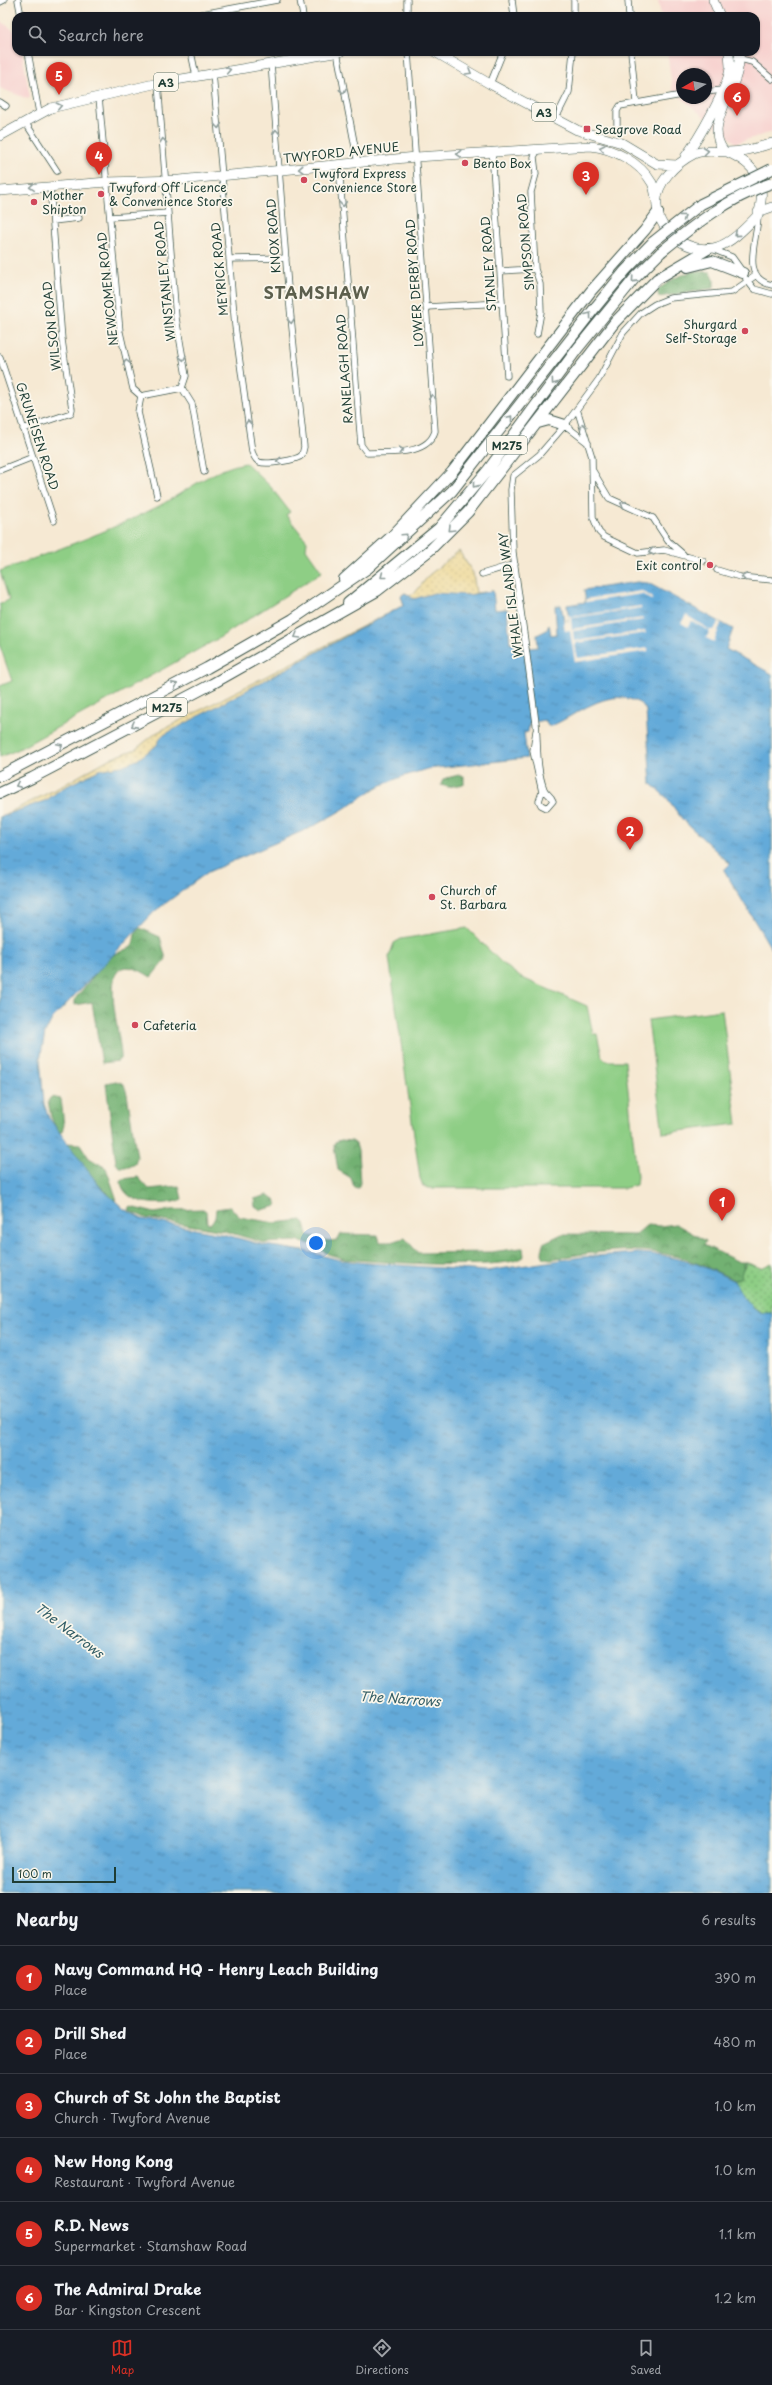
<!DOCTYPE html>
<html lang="en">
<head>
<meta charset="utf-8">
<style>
  body { margin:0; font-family:"Playpen Sans",sans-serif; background:#20242c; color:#f1f3f6 }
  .compass { position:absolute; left:676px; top:68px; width:36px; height:36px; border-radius:50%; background:#171b24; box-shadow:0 1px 3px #0004; rotate:261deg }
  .scale { position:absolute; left:12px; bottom:10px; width:104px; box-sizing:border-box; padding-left:4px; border:2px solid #1f3d34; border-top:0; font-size:11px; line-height:14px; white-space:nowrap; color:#1f3d34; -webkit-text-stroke:3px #fbf7ec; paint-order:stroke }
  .you { position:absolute; left:316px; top:1243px; width:14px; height:14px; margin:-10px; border:3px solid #fff; border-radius:50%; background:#1a73e8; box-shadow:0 0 0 6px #1a73e833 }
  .badge { display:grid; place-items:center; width:26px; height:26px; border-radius:50%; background:#d93025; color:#fff; font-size:13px; font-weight:700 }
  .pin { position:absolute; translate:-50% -33px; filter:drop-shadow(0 1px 2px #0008) }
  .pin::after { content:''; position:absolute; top:21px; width:14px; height:12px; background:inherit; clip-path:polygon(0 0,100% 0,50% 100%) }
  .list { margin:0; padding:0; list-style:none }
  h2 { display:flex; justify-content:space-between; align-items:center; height:52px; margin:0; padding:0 16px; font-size:17px }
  h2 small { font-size:13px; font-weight:400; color:#9ea1a6 }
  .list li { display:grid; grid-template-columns:26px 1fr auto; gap:12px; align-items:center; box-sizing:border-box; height:64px; padding:0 16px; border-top:1px solid #363941 }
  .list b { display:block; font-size:15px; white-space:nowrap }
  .list p { margin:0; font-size:13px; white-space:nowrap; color:#9ea1a6 }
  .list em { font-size:13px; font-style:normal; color:#9ea1a6 }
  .icon { flex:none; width:22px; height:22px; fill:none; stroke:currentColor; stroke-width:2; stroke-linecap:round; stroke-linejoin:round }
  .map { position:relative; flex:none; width:772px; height:1893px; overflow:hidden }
  .search { position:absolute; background:#171b24; box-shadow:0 1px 3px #0004; left:12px; right:12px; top:12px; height:44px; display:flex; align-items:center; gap:10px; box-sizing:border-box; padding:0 14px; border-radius:12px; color:#9ea1a6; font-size:15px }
  .sheet { height:436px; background:#171b24 }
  nav { display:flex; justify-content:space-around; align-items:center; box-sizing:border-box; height:56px; border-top:1px solid #363941; background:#171b24; font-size:11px; color:#9ea1a6 }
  nav a { display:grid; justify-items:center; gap:2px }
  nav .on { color:#d93025 }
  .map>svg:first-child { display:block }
  .built { fill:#f7d0ce; fill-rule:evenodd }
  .grass { fill:url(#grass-dots); stroke:#56865c }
  .forest { fill:url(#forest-crowns); stroke:#487753 }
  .sand { fill:url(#sand-dots); stroke:#868c69 }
  .park { fill:#8ece85; stroke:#56865c }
  .water { fill:url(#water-ripples); stroke:#417486 }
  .pier { fill:#f6e9d3 }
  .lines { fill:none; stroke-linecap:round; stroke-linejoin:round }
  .minor-tunnel { stroke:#cbc7b3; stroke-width:5.5; stroke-dasharray:5.5 3; stroke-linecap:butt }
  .minor-casing { stroke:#3f574c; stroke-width:7 }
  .primary-casing { stroke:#3f574c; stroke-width:10 }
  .motorway-casing { stroke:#3f574c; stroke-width:12 }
  .minor { stroke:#fff; stroke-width:5.5 }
  .primary { stroke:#fff; stroke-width:9 }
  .motorway { stroke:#fff; stroke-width:10 }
  .motorway-bridge-casing { stroke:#3f574c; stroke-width:12; stroke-linecap:butt }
  .motorway-bridge { stroke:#fff; stroke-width:10 }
  .oneway { stroke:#8f9e9a }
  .poi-dot { fill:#d1495b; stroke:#fbf7ec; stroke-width:1.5 }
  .labels { text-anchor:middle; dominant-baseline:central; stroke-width:3.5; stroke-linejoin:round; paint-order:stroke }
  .shield { fill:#fbf7ec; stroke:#61756b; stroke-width:1 }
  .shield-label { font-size:11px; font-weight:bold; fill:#1f3d34 }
  .poi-label { font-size:12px; fill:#1f3d34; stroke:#fbf7ec; text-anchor:start }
  .street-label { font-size:12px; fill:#1f3d34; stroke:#fbf7ec }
  .water-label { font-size:13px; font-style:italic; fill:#335e66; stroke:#fbf7ec }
  .district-label { font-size:16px; font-weight:bold; letter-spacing:1px; fill:#5c5f4d; stroke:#fbf7ec }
</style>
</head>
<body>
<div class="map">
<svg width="772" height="1893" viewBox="0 0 772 1893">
  <defs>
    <pattern id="grass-dots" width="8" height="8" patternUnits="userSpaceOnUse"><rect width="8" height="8" fill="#8ece85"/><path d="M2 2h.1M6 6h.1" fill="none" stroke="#73a86e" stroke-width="1.8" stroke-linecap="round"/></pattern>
    <pattern id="forest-crowns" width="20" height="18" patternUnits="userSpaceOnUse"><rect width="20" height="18" fill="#72b172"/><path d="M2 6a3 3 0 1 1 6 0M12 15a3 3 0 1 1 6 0" fill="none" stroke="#5d915e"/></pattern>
    <pattern id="sand-dots" width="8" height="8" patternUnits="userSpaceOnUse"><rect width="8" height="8" fill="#eeda9e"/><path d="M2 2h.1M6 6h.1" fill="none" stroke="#ccbc89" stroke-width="1.8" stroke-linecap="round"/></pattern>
    <pattern id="water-ripples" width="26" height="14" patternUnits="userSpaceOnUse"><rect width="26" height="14" fill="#63aad9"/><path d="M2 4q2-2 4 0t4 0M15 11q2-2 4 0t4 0" fill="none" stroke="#518cb1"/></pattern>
  </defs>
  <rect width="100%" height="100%" fill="#fbf7ec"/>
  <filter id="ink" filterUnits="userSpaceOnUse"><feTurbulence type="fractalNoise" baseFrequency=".025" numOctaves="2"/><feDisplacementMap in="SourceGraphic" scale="8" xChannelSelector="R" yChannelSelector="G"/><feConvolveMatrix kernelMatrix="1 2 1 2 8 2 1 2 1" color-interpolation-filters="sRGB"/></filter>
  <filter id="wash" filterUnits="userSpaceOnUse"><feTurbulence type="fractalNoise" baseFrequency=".012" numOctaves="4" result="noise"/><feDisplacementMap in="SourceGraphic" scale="16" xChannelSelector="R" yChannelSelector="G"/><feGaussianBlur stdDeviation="0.9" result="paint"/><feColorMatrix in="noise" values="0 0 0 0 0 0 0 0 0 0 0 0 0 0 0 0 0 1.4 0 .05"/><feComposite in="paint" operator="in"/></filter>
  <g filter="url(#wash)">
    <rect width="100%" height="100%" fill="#f6e9d3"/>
    <path class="built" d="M658 0H772V132L736 143 673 91 667 52H756V16H661ZM682 74H706V98H682Z
      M0 21 16 32V52H22L30 97 28 99 0 88Z"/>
    <path class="grass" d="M745 1262 761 1268 772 1263V1313C753 1315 739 1296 734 1280L737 1279 746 1264Z"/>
    <path class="forest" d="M694 271 711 272 714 279V288L659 297 657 290 675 278Z
      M459 775 464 776V784L448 787 441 785 443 779Z
      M140 928 160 937 166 959 151 977C90 937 121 1030 121 1057L118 1061 102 1063 92 1002 75 1005V999L109 957 133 946 135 934Z
      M116 1081 124 1084 127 1094 137 1157 135 1164 129 1167H119L116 1163 106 1083Z
      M51 1097 61 1099 64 1125 62 1132H58L51 1117 48 1101Z
      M341 1140 352 1141 356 1144 358 1151 360 1183 358 1188 354 1187 351 1178 338 1170 334 1146 335 1142Z
      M66 1143 80 1144 89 1158 106 1168 116 1197 115 1201 95 1181Z
      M138 1177 149 1189 179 1186 182 1199C166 1207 124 1206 121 1182L123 1179Z
      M268 1195 275 1199 277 1206 261 1210 255 1206 254 1199Z
      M131 1207 155 1213 170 1210 203 1209 206 1211 207 1223 210 1224 215 1218 216 1209 230 1207 240 1217 275 1223 302 1220 305 1223 308 1235 328 1241 338 1240 341 1234 378 1235 380 1242H391L405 1238 418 1253 491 1252 521 1248H523L524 1256C513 1272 369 1261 344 1259L328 1254 311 1244 294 1241 265 1243 224 1231 146 1218 130 1211 129 1208Z
      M676 1224 706 1241 704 1245 739 1262H745L740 1278 734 1280C663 1243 627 1247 551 1259L544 1258 542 1254 543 1243 562 1234 635 1235 647 1225 660 1226Z"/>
    <path class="sand" d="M459 551 473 573 476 593 493 591 0 837V817L62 786 107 760 136 749 156 733 404 605 401 596 405 593 409 595 415 593 429 575Z"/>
    <path class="park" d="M246 463 270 486 290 512 286 515 307 541 306 549 322 572 219 638 17 750 0 757V686L12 681 0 646V604L9 600 0 571C54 551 108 532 159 506 187 491 214 468 246 463Z
      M467 928 502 963 520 977 587 1006 593 1034H597L602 1057 607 1061H625L637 1176 636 1185 625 1188H428L423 1186 420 1178 389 957 394 943 401 939Z
      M722 1010 737 1124 663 1133 648 1020Z"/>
    <path class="water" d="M637 582 648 583 733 629 726 649 772 674V950L724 870 730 864 682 819 667 798 651 784 646 711C644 705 640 703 635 701 606 688 577 715 551 726H548L545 720 529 723 528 732 524 733 527 758 427 769 401 777 377 787 342 810 312 827 208 872 155 911 52 1019 45 1033 40 1059 44 1104 49 1118 101 1188 124 1209 142 1219 226 1235 264 1245 304 1251 340 1260 366 1263 486 1271 582 1257 638 1253 662 1255 697 1264 716 1272 734 1281 742 1296 753 1308 762 1313H772V1893H0V817L47 800 61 789 99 770 121 766 137 760 156 746 162 736 404 605 401 596 405 593 414 599 434 593 468 595 493 591 495 610 507 609 510 644 516 643 517 650 538 647 537 635 547 630 549 624 551 635 557 634 555 606 561 605 564 621 569 620 567 605 586 602 584 590Z"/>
    <path class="pier" d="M642 591 653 598 652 600 642 594 586 602V599Z
      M641 606V608L571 618 572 629 643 618V620L573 631 574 641 645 631 646 633 575 643 577 658 648 648V651L575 662 570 630 565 631 564 625 565 621 568 620 569 624 568 614 571 617Z
      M686 615 710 630H714L719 621 721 623 714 642 706 638 710 631 691 621 688 627 681 623Z"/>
  </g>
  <g filter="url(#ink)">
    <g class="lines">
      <path class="minor-tunnel" d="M703 561 717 570"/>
      <g class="minor-casing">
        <path id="minor" d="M18 0 21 16
          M300 0 303 16
          M512 0 514 16
          M628 0 629 16
          M0 2 4 0
          M191 16 277 0
          M407 16V0
          M574 16V0
          M28 52 39 113
          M191 52 196 76
          M337 52 358 163
          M631 52 636 102
          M737 58 752 62 772 79
          M213 73 235 326 252 452C254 456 255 460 259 462 267 465 298 460 302 455L304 447 288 288 271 63
          M158 83 176 318 186 376 182 388
          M490 84 503 52
          M706 92 722 90
          M99 97 120 332 133 389 141 396
          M0 102 6 106
          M556 118 569 92 573 52
          M25 122 57 171
          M617 128V111L620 106 682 95
          M492 151 507 376
          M339 166 361 445 367 453C389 452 428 456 435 431L408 52
          M758 215C758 239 739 278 772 285
          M111 217 168 213
          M53 221 79 218
          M712 249 732 257 742 271
          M229 259 286 258
          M500 271 535 269
          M746 279 754 289 772 294
          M426 307 502 303
          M537 334 541 312 540 284 535 269 531 192 536 174 534 157 538 149
          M0 357 54 521
          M182 388 192 404 204 472
          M141 396 138 412 157 496
          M141 396 182 388
          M577 409 592 457 593 517 599 532 604 537 638 553 664 550 703 561
          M565 425 588 443
          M23 429 71 413 72 409 62 340 50 186
          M0 470 33 457
          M593 471 609 498 653 518 668 541 683 554
          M717 570 740 577 772 580
          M482 574 515 564
          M536 731 533 751 542 792 539 801 541 805 547 808 553 801C551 795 546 794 544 789 536 768 538 744 536 723L513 552 511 490 513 476 539 455 565 425 599 379 623 333 641 313 655 304 670 298 732 292 755 276"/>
      </g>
      <g class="primary-casing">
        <path id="primary" d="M713 0 720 16
          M435 52 490 84 577 130 622 143 657 164 677 165
          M0 136 51 108 158 83 340 52
          M724 151C701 122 743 89 739 52
          M727 152C756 165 768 182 758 215 747 226 733 242 717 247 691 255 659 234 657 206 654 184 676 163 694 154 705 149 715 152 727 152 742 152 758 148 772 143
          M685 157C698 140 728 88 730 68 730 63 729 57 729 52
          M0 191 107 182 179 180 416 157 591 146C614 149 640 162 652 183 655 189 655 196 657 202
          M758 212 772 207"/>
      </g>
      <g class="motorway-casing">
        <path id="motorway" d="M688 267 712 261 743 273
          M538 423 549 420 565 425
          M344 579 392 536 452 472 591 291 645 230 658 212
          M348 603 439 528 488 470 578 348 634 279 661 252
          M0 776 207 668 293 619 368 568 452 491 594 309 625 271 653 242
          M0 793 32 778 212 684 377 591 430 550 468 512 615 322 657 279 708 249"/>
      </g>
      <use href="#minor" class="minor"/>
      <use href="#primary" class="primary"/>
      <use href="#motorway" class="motorway"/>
      <g class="motorway-bridge-casing">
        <path id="motorway-bridge" d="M653 242 701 204 772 169
          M661 252C695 224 730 197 772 183"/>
      </g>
      <use href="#motorway-bridge" class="motorway-bridge"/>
    </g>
    <defs><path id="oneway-chevron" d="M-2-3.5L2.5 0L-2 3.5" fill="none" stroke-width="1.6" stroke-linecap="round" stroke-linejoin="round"/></defs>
    <g class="oneway">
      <use href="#oneway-chevron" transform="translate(228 70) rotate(-11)"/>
      <use href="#oneway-chevron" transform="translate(469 72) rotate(30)"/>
      <use href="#oneway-chevron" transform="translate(343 91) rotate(79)"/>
      <use href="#oneway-chevron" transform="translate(59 106) rotate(-13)"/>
      <use href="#oneway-chevron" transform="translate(218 126) rotate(85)"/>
      <use href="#oneway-chevron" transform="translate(276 132) rotate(-95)"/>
      <use href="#oneway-chevron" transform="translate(163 141) rotate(-95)"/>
      <use href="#oneway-chevron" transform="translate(602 148) rotate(-167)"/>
      <use href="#oneway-chevron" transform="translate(706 151) rotate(-7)"/>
      <use href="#oneway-chevron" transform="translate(459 154) rotate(176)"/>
      <use href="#oneway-chevron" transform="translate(301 169) rotate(176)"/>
      <use href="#oneway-chevron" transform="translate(32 187) rotate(175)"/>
      <use href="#oneway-chevron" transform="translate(343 204) rotate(85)"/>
      <use href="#oneway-chevron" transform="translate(683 217) rotate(-37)"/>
      <use href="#oneway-chevron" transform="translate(737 234) rotate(139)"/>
      <use href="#oneway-chevron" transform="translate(634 280) rotate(132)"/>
      <use href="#oneway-chevron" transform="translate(589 315) rotate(-53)"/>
      <use href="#oneway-chevron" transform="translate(291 321) rotate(84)"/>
      <use href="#oneway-chevron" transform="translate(183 358) rotate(79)"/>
      <use href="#oneway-chevron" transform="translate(126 362) rotate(-103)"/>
      <use href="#oneway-chevron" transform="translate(554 382) rotate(126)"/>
      <use href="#oneway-chevron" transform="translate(432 397) rotate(-95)"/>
      <use href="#oneway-chevron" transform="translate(510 418) rotate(-52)"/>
      <use href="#oneway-chevron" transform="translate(248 423) rotate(-98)"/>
      <use href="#oneway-chevron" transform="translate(583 426) rotate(-108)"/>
      <use href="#oneway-chevron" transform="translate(401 450) rotate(-5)"/>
      <use href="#oneway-chevron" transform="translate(279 461) rotate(174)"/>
      <use href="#oneway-chevron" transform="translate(475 485) rotate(129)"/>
      <use href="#oneway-chevron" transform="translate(623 504) rotate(-159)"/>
      <use href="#oneway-chevron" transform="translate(451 529) rotate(135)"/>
      <use href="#oneway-chevron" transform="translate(405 536) rotate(-43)"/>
      <use href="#oneway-chevron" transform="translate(651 552) rotate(169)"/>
      <use href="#oneway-chevron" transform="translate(383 576) rotate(142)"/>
      <use href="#oneway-chevron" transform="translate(744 577) rotate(-172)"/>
      <use href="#oneway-chevron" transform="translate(297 636) rotate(150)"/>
      <use href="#oneway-chevron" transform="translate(175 685) rotate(-28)"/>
      <use href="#oneway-chevron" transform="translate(134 725) rotate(152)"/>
      <use href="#oneway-chevron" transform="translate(60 746) rotate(-27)"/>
      <use href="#oneway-chevron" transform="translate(18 785) rotate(156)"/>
    </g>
  </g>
  <g class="poi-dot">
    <rect x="583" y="125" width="8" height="8" rx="2"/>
    <circle cx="465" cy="163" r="4"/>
    <circle cx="304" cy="180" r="4"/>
    <circle cx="101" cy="194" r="4"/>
    <circle cx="34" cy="202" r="4"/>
    <circle cx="745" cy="331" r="4"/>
    <circle cx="710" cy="565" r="4"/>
    <circle cx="432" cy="897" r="4"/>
    <circle cx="135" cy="1025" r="4"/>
  </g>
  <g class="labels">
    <g class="shield">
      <rect x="154" y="73" width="24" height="18" rx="3"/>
      <rect x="532" y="103" width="24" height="18" rx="3"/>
      <rect x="487" y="436" width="40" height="18" rx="3"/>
      <rect x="147" y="698" width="40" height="18" rx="3"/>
    </g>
    <g class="shield-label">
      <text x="166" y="82">A3</text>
      <text x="544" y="112">A3</text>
      <text x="507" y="445">M275</text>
      <text x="167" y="707">M275</text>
    </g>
    <g class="poi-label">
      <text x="595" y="129">Seagrove Road</text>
      <text x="473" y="163">Bento Box</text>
      <text x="312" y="173">Twyford Express<tspan x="312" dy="14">Convenience Store</tspan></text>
      <text x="109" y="187">Twyford Off Licence<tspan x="109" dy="14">&amp; Convenience Stores</tspan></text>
      <text x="42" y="195">Mother<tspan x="42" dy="14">Shipton</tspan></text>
      <text x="737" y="324" text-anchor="end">Shurgard<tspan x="737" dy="14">Self-Storage</tspan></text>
      <text x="702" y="565" text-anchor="end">Exit control</text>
      <text x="440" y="890">Church of<tspan x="440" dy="14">St. Barbara</tspan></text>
      <text x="143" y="1025">Cafeteria</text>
    </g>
    <g class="street-label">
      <text transform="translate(341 152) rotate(-6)">TWYFORD AVENUE</text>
      <text transform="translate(273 236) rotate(-94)">KNOX ROAD</text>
      <text transform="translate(525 242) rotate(-95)">SIMPSON ROAD</text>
      <text transform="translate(488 264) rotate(-94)">STANLEY ROAD</text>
      <text transform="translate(219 269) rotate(-95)">MEYRICK ROAD</text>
      <text transform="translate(164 281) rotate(-96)">WINSTANLEY ROAD</text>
      <text transform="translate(414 283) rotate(-94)">LOWER DERBY ROAD</text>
      <text transform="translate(107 289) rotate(-96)">NEWCOMEN ROAD</text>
      <text transform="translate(51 326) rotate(-96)">WILSON ROAD</text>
      <text transform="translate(344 369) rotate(-94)">RANELAGH ROAD</text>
      <text transform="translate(38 436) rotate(72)">GRUNEISEN ROAD</text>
      <text transform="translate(510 595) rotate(-97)">WHALE ISLAND WAY</text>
    </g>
    <g class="water-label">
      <text transform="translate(70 1630) rotate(37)">The Narrows</text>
      <text transform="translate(400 1698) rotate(4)">The Narrows</text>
    </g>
    <g class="district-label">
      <text x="317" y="292">STAMSHAW</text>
    </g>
  </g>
</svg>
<svg class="compass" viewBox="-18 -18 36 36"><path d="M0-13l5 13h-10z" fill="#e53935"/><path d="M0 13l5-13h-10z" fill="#9ea1a6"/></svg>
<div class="scale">100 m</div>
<div class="you"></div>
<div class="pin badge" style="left:722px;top:1221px">1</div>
<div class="pin badge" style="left:630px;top:850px">2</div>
<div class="pin badge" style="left:586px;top:195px">3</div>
<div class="pin badge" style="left:99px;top:175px">4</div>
<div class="pin badge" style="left:59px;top:95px">5</div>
<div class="pin badge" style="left:737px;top:116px">6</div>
<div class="search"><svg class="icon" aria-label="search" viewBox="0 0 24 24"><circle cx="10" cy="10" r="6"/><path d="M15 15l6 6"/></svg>Search here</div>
</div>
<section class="sheet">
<h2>Nearby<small>6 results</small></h2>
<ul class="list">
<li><span class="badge">1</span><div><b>Navy Command HQ - Henry Leach Building</b><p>Place</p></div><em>390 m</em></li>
<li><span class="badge">2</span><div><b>Drill Shed</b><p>Place</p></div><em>480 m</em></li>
<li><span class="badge">3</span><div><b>Church of St John the Baptist</b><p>Church · Twyford Avenue</p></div><em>1.0 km</em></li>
<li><span class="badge">4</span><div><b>New Hong Kong</b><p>Restaurant · Twyford Avenue</p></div><em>1.0 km</em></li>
<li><span class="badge">5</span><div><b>R.D. News</b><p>Supermarket · Stamshaw Road</p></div><em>1.1 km</em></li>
<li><span class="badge">6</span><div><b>The Admiral Drake</b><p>Bar · Kingston Crescent</p></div><em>1.2 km</em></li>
</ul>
</section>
<nav>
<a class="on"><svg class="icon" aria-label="map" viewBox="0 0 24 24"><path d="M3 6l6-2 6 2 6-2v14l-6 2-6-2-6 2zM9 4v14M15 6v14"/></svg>Map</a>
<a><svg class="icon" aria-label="directions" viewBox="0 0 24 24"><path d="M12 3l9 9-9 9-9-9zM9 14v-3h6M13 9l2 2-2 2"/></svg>Directions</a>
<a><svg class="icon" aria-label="saved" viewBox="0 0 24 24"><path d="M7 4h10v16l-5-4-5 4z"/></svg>Saved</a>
</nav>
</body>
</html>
